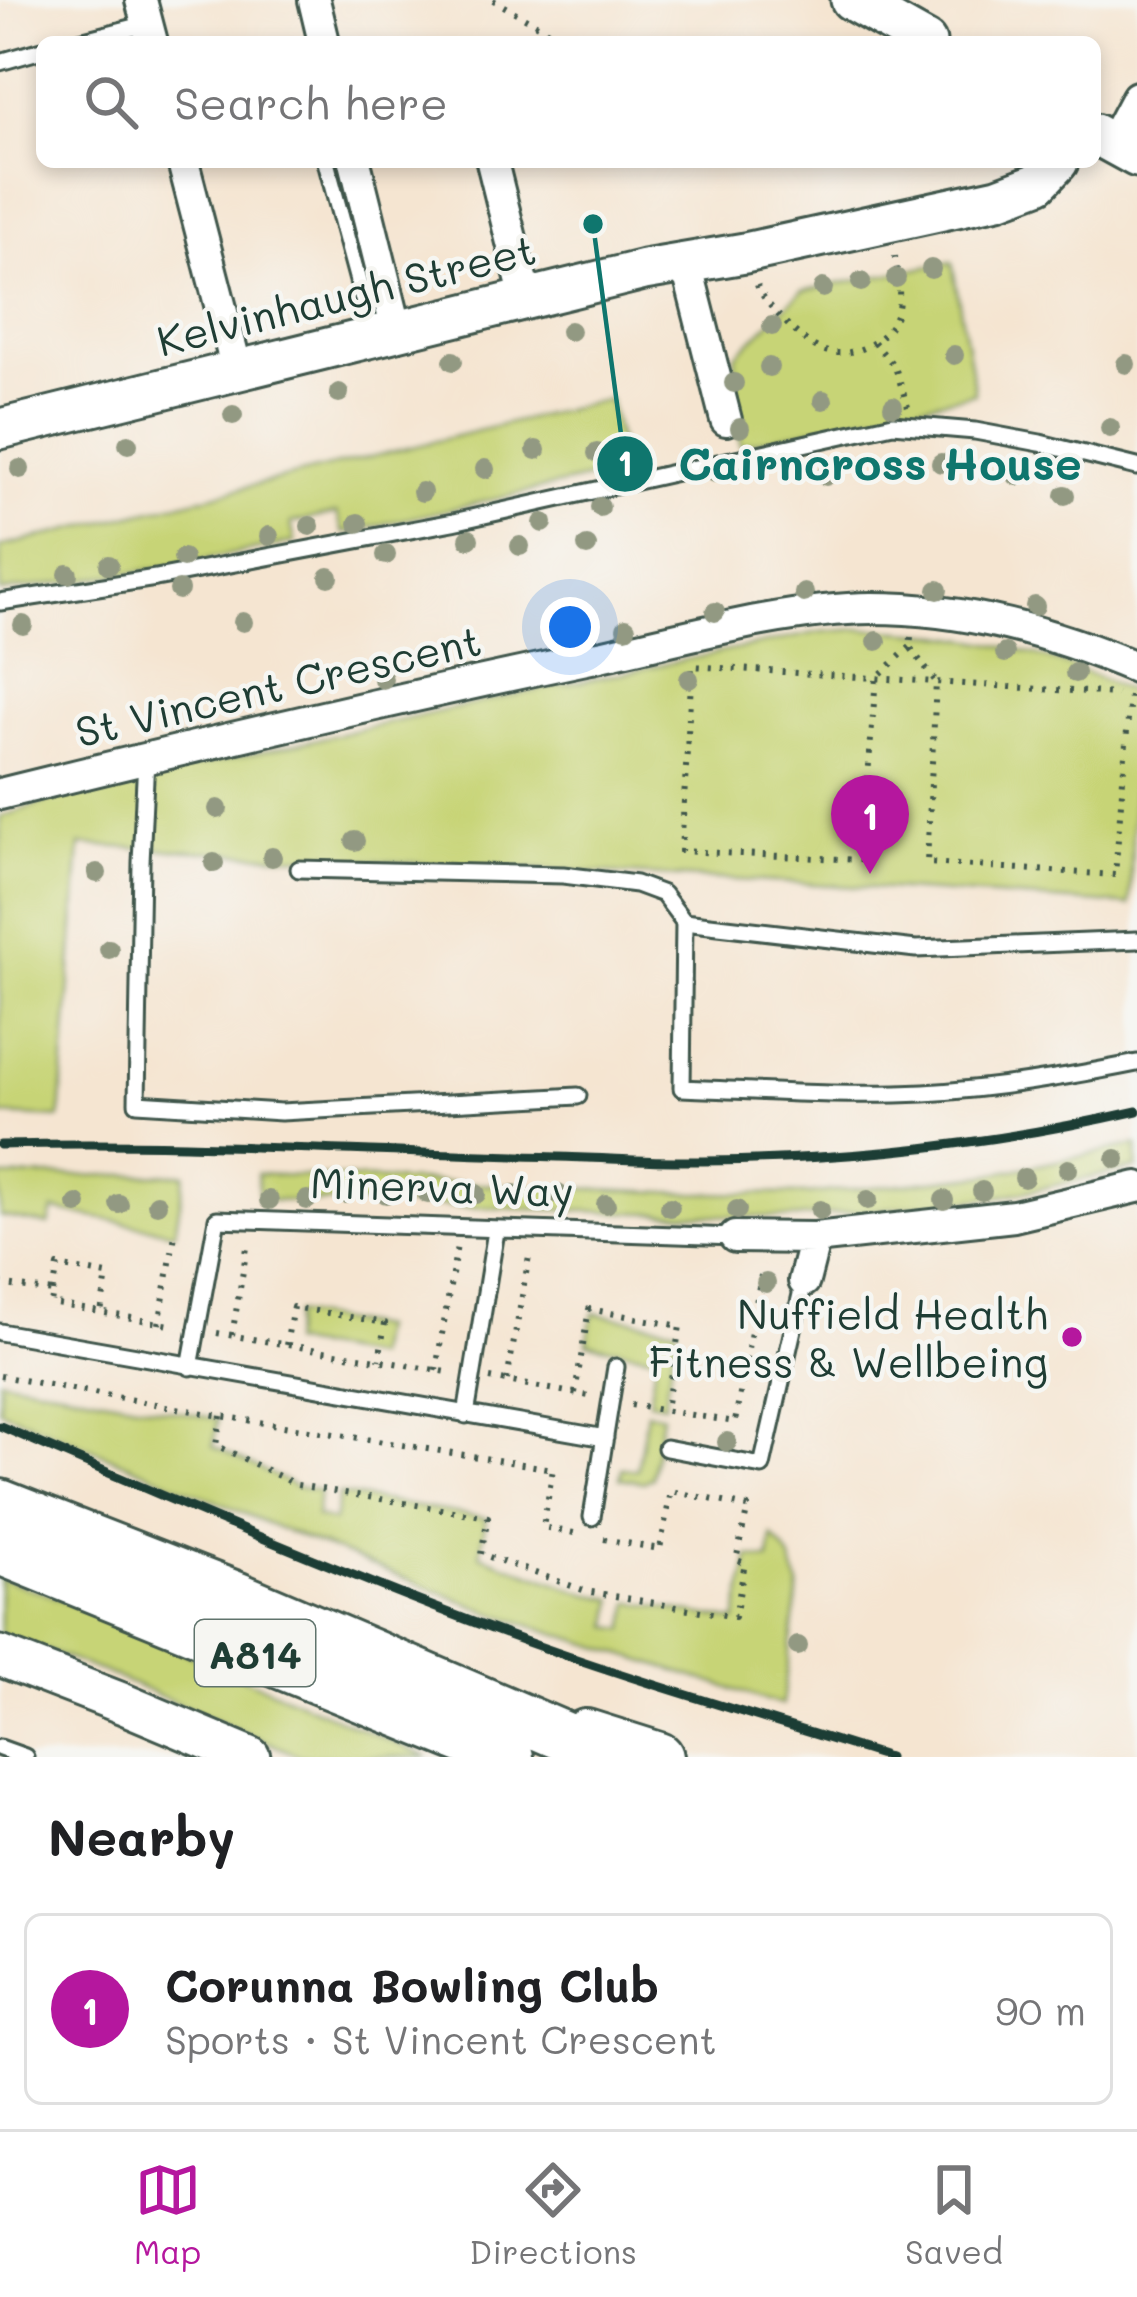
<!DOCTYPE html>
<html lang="en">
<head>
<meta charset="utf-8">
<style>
  body { margin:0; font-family:Mali,sans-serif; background:#f2f2f2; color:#202124 }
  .you { position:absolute; left:570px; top:627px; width:42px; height:42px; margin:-30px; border:9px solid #fff; border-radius:50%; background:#1a73e8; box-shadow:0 0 0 18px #1a73e833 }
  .badge { display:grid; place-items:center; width:78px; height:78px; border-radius:50%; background:#b5179e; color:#fff; font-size:39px; font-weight:700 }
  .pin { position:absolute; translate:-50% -99px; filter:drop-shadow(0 3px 6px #0008) }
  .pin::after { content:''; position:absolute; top:63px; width:42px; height:36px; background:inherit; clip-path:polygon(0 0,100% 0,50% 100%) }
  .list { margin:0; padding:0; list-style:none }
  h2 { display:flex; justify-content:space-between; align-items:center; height:156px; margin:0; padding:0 48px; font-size:51px }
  h2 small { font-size:39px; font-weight:400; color:#757577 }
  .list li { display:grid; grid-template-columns:78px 1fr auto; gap:36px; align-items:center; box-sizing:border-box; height:192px; margin:0 24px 24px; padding:0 24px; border:3px solid #e0e0e0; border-radius:18px }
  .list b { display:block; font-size:45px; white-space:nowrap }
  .list p { margin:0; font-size:39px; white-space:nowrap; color:#757577 }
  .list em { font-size:39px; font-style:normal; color:#757577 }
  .icon { flex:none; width:66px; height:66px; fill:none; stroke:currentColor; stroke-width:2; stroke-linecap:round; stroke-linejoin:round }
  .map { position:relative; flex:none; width:1137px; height:1757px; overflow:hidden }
  .search { position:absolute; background:#fff; box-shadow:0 6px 18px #0003; left:36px; right:36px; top:36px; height:132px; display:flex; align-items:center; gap:30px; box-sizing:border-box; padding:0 42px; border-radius:18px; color:#757577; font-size:45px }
  .sheet { height:372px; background:#fff }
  nav { display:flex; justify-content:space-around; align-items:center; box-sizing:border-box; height:168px; border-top:3px solid #e0e0e0; background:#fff; font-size:33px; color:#757577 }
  nav a { display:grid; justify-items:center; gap:6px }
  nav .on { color:#b5179e }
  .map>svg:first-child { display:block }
  .green { fill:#c7d476; stroke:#738855; stroke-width:3 }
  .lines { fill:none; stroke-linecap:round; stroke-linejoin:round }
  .service-casing { stroke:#3f564c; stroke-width:21 }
  .minor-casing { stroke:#3f564c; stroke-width:36 }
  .tertiary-casing { stroke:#3f564c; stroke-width:45 }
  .primary-casing { stroke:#3f564c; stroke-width:54 }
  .path { stroke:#3f564c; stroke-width:6; stroke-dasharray:3 9; stroke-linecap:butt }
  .service { stroke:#fff; stroke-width:15 }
  .minor { stroke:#fff; stroke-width:30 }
  .tertiary { stroke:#fff; stroke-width:39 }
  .primary { stroke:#fff; stroke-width:48 }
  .rail { stroke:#1f3d34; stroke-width:9 }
  .tree { fill:#929982 }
  .poi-dot { fill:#b5179e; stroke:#f6f6f2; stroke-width:4.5 }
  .labels { text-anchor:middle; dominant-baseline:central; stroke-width:9; stroke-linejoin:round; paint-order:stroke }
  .shield { fill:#f6f6f2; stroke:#60746d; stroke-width:3 }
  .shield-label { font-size:39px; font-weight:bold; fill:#1f3d34 }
  .street-label { font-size:42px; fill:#1f3d34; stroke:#f6f6f2 }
  .poi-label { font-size:42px; fill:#1f3d34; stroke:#f6f6f2; text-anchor:end }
  .leader { fill:none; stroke:#0f766e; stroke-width:4.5 }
  .callout-dot { fill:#0f766e; stroke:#f6f6f2; stroke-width:4.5 }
  .mark-label { font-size:36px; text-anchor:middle; font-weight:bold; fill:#fff }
  .callout-label { font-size:45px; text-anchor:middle; font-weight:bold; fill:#0f766e; stroke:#f6f6f2; stroke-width:9; stroke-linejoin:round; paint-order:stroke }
</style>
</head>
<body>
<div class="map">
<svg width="1137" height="1757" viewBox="0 0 1137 1757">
  <rect width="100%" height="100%" fill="#f6f6f2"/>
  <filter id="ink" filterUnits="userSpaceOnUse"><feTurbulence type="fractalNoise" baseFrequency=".00833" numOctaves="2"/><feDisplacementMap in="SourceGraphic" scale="24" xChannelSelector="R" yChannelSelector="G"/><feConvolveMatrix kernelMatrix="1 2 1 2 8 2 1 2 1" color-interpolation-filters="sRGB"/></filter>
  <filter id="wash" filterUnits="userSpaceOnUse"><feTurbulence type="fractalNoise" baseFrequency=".004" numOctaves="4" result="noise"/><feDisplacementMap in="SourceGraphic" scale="48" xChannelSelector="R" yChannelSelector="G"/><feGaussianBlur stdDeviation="2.7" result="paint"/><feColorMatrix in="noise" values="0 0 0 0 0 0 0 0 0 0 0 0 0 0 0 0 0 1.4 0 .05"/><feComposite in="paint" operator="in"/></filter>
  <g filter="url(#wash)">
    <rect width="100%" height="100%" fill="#f5e5d1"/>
    <path class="green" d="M952 262 975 393 740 445 735 356 802 291Z
      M609 399 626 470 343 533 337 513 291 523 295 542 155 569 0 592V547Z
      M860 629C965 632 1042 649 1137 695L1130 905 811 884 80 845 60 1118 0 1115V817L60 797 500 698 820 632Z
      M1137 1145V1168L1004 1196 796 1218 259 1200 257 1174 687 1193 807 1194 987 1175Z
      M185 1174 175 1232 53 1210 49 1225 0 1216V1177Z
      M295 1313 379 1328 374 1357 290 1343Z
      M593 1313 677 1328 664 1404 649 1401 656 1356 587 1343Z
      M0 1379 218 1419 213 1446 297 1487 319 1491 316 1517 334 1521 339 1494 486 1518 480 1555 587 1594 614 1599 610 1627 625 1629 631 1602 736 1621 749 1557 769 1560 772 1536 790 1557 799 1586 782 1705 492 1613 281 1529 0 1410Z
      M647 1412 662 1415 652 1477 644 1482 620 1478 622 1468 637 1470Z
      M0 1578 58 1598 428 1757H302L104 1672 0 1634Z"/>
  </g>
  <g filter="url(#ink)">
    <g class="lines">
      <g class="service-casing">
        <path id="service" d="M76 42 147 24
          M0 62 42 50
          M326 162 372 333
          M0 602 156 578 453 522 893 424 975 431 1040 443 1137 467
          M146 758 141 862 137 1103 281 1112 578 1096
          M299 869 563 875 636 884 663 894 684 922
          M1137 940 916 949 684 922 682 1088C762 1091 844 1097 924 1093 996 1089 1067 1077 1137 1063
          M0 1332 605 1438
          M190 1367 217 1219 735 1237
          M466 1415 496 1231
          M666 1448 762 1466 804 1281
          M592 1517 616 1367
          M0 1748 25 1757"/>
      </g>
      <g class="minor-casing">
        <path id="minor" d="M141 0 152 42
          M314 0 324 42
          M1112 144 1137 97
          M183 162 237 370
          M355 162 397 331
          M492 162 526 299
          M686 263 726 420
          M0 794C195 746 390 700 586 659 676 640 780 609 872 608 965 608 1052 632 1137 668
          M735 1237 815 1238 1014 1216 1137 1187
          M804 1281 815 1238"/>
      </g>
      <g class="tertiary-casing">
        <path id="tertiary" d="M851 0 926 42
          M1095 134 1137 157
          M0 429 644 270 745 253 998 198 1038 183 1058 162
          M0 1656 124 1704 250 1757"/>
      </g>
      <g class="primary-casing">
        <path id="primary" d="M0 1504 238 1597 612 1757
          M0 1550 509 1757
          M586 1734 659 1757"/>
      </g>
      <path class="path" d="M493 0 568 42
        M757 285C764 304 802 342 822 350 852 361 888 341 897 312 902 295 897 273 895 256
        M874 342 895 367 908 407
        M911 637 910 647 936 682 927 863 1115 875 1130 695
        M910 647 876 678 861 860 681 851 692 666 1117 694
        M0 1284 53 1292 51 1303 175 1326
        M53 1292 58 1266 107 1275 101 1313
        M159 1324 175 1235
        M217 1333 453 1373
        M232 1335 248 1242
        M286 1345 293 1307 385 1323 379 1360
        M436 1370 457 1245
        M0 1376 221 1416 553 1469 543 1527 579 1534
        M490 1378 589 1396
        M507 1380 530 1251
        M575 1393 589 1309 680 1326 666 1409
        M631 1405 735 1422 761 1275
        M221 1416 216 1445 297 1485 488 1517 481 1554 586 1591 735 1617 745 1563 736 1560 748 1507 671 1491 660 1549 598 1538"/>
      <use href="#service" class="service"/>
      <use href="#minor" class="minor"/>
      <use href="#tertiary" class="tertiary"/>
      <use href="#primary" class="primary"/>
      <path class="rail" d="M0 1145C186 1140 371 1153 557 1157 605 1158 654 1162 703 1161 849 1160 994 1144 1137 1111
        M0 1426C162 1496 324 1566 489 1628 620 1677 755 1715 888 1757"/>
    </g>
    <g class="tree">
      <circle cx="931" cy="269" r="10"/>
      <circle cx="896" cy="278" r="10"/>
      <circle cx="861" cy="282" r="10"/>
      <circle cx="823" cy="288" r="10"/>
      <circle cx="772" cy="326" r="10"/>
      <circle cx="570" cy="331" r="10"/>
      <circle cx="954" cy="355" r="10"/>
      <circle cx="453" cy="361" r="10"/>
      <circle cx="1126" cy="364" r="10"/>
      <circle cx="769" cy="367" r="10"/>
      <circle cx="734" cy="383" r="10"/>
      <circle cx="339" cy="393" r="10"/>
      <circle cx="823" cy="400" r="10"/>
      <circle cx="893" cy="406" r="10"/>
      <circle cx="233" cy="415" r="10"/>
      <circle cx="740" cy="428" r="10"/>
      <circle cx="1110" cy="428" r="10"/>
      <circle cx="128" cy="444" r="10"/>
      <circle cx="536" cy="450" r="10"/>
      <circle cx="597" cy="453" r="10"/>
      <circle cx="788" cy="460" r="10"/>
      <circle cx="941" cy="463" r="10"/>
      <circle cx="20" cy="469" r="10"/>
      <circle cx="485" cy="469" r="10"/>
      <circle cx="715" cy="473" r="10"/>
      <circle cx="826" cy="476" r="10"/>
      <circle cx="1017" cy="476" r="10"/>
      <circle cx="422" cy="492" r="10"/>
      <circle cx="1065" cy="495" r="10"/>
      <circle cx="600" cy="507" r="10"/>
      <circle cx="358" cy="523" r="10"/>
      <circle cx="543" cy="523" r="10"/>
      <circle cx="310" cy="526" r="10"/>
      <circle cx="269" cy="536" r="10"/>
      <circle cx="469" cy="539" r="10"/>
      <circle cx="520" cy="546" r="10"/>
      <circle cx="587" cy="546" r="10"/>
      <circle cx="386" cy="555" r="10"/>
      <circle cx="183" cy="558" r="10"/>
      <circle cx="109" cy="565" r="10"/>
      <circle cx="68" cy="574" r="10"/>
      <circle cx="329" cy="577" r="10"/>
      <circle cx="179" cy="590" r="10"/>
      <circle cx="938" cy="590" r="10"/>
      <circle cx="804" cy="593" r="10"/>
      <circle cx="1035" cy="606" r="10"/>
      <circle cx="715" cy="612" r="10"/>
      <circle cx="243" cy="622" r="10"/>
      <circle cx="23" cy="625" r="10"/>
      <circle cx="626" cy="628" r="10"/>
      <circle cx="877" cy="641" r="10"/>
      <circle cx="1005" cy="653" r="10"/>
      <circle cx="1075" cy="673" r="10"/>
      <circle cx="383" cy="679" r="10"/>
      <circle cx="689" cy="679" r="10"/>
      <circle cx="218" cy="809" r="10"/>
      <circle cx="355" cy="841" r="10"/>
      <circle cx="272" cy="857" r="10"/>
      <circle cx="214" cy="863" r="10"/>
      <circle cx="97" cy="873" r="10"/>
      <circle cx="109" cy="949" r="10"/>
      <circle cx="1116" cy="1159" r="10"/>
      <circle cx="1068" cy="1169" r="10"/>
      <circle cx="1024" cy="1178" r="10"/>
      <circle cx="982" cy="1191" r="10"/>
      <circle cx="345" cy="1194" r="10"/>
      <circle cx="386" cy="1194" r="10"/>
      <circle cx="428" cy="1194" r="10"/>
      <circle cx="476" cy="1194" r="10"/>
      <circle cx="514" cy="1194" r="10"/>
      <circle cx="558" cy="1194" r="10"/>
      <circle cx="269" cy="1200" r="10"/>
      <circle cx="307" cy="1200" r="10"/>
      <circle cx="868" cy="1200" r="10"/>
      <circle cx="944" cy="1200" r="10"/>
      <circle cx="77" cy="1204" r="10"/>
      <circle cx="119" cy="1204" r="10"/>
      <circle cx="157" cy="1204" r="10"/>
      <circle cx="606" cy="1204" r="10"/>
      <circle cx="670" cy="1207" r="10"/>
      <circle cx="737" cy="1210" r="10"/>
      <circle cx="820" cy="1210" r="10"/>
      <circle cx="766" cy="1283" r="10"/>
      <circle cx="727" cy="1442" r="10"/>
      <circle cx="798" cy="1646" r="10"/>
    </g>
  </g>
  <circle class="poi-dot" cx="1072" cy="1337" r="12"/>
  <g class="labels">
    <rect class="shield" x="195" y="1620" width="120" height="66" rx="9"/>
    <g class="shield-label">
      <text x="255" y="1653">A814</text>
    </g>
    <g class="street-label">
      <text transform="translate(346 294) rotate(-14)">Kelvinhaugh Street</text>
      <text transform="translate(278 685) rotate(-13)">St Vincent Crescent</text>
      <text transform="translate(442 1186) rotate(2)">Minerva Way</text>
    </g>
    <g class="poi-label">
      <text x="1048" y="1313">Nuffield Health<tspan x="1048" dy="48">Fitness &amp; Wellbeing</tspan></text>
    </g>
  </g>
  <path class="leader" d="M593 224L625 464"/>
  <g class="callout-dot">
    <circle cx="593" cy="224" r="12"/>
    <circle cx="625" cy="464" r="30"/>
  </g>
  <g class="mark-label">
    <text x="625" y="476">1</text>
  </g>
  <g class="callout-label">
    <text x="880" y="480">Cairncross House</text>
  </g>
</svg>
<div class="you"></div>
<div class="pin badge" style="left:870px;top:874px">1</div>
<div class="search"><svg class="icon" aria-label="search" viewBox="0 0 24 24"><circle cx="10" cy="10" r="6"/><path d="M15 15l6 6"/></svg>Search here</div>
</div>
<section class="sheet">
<h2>Nearby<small></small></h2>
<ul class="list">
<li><span class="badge">1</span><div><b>Corunna Bowling Club</b><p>Sports · St Vincent Crescent</p></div><em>90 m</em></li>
</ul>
</section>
<nav>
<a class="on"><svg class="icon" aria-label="map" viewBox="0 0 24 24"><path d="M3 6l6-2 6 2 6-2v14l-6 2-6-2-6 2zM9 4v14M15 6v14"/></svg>Map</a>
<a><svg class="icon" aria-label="directions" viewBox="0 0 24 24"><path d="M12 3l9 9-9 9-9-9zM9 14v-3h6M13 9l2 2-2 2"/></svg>Directions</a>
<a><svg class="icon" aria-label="saved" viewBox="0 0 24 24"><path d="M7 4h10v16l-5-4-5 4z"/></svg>Saved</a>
</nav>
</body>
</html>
